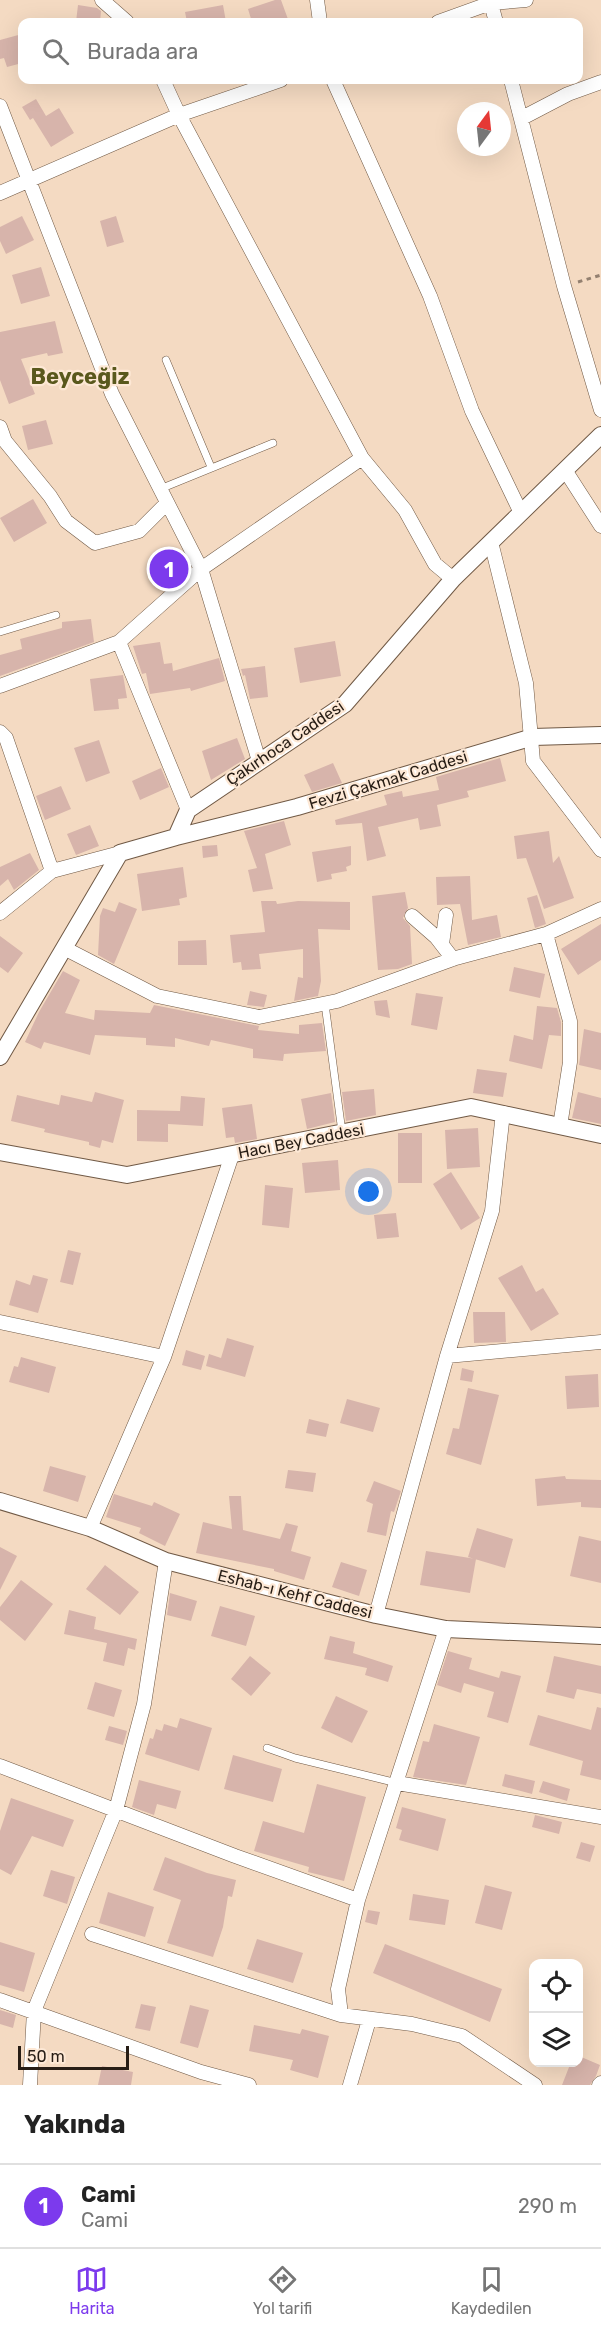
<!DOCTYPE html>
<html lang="tr">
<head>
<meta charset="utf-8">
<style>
  body { margin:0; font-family:Rubik,sans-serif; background:#f6f6f6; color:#222 }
  .controls { position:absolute; right:18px; bottom:18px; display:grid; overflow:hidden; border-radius:12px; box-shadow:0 6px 24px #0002 }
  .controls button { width:54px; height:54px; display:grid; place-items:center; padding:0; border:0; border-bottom:2px solid #e0e0e0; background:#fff; color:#222; font:30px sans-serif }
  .compass { position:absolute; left:457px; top:102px; width:54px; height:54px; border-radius:50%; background:#fff; box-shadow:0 6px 24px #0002; rotate:15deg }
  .scale { position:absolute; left:18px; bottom:15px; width:111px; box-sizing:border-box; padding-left:6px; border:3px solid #271d15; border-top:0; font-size:16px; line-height:21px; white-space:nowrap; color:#271d15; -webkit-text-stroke:4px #fde8d5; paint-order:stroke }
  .you { position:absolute; left:369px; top:1192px; width:21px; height:21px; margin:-15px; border:4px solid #fff; border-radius:50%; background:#1a73e8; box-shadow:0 0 0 9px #1a73e833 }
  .badge { display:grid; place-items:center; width:39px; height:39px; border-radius:50%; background:#7c3aed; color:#fff; font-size:20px; font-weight:700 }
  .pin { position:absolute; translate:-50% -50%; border:3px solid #fff; box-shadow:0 2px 6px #0006 }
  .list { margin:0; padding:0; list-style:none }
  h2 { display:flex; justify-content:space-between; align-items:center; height:78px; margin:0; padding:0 24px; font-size:26px }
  h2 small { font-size:20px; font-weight:400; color:#767676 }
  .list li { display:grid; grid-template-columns:39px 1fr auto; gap:18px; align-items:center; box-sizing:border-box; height:84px; padding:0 24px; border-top:2px solid #e0e0e0 }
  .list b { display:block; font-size:22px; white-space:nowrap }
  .list p { margin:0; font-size:20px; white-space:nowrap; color:#767676 }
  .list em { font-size:20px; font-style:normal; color:#767676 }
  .icon { flex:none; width:33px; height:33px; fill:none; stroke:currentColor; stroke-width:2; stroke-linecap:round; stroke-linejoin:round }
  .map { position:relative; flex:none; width:601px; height:2085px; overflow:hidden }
  .search { position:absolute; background:#fff; box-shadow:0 6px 24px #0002; left:18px; right:18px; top:18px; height:66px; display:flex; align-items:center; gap:15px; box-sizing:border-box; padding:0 21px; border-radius:12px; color:#767676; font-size:22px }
  .sheet { height:162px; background:#fff }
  nav { display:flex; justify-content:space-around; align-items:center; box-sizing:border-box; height:84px; border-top:2px solid #e0e0e0; background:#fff; font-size:16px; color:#767676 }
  nav a { display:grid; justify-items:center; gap:3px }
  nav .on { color:#7c3aed }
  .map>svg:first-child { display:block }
  .building { fill:#d7b4ab }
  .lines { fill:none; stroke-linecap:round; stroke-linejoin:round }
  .service-casing { stroke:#705945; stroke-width:8 }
  .minor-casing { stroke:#705945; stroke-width:15 }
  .tertiary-casing { stroke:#705945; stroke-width:18 }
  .path { stroke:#938070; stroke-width:3; stroke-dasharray:4.5 4.5; stroke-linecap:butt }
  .service { stroke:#fff; stroke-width:7 }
  .minor { stroke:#fff; stroke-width:14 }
  .tertiary { stroke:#fff; stroke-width:16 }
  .labels { text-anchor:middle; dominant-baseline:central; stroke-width:4.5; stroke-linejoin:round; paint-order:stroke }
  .street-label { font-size:16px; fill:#271d15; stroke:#fde8d5 }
  .district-label { font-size:22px; font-weight:bold; fill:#59581c; stroke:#fde8d5 }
</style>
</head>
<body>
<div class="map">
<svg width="601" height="2085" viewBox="0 0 601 2085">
  <rect width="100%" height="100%" fill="#f4dac2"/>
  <path class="building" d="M275 0H281L289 22H252L248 9Z
    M78 5 97 8 101 11 100 22H76Z
    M223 5 226 22H187L185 12Z
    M22 34V63L7 67 4 58 0 59V40Z
    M36 99 46 116 59 108 74 133 51 147 33 118 30 120 22 107Z
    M22 216 34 240 6 254 0 241V227Z
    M116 216 124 242 107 247 100 221Z
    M41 267 50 296 21 304 12 275Z
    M55 321 63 353 48 356 47 353 21 359 35 394 9 404 0 380V332Z
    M46 420 53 444 28 450 22 426Z
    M33 499 47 523 14 542 0 518Z
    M160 552 183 556 179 576 169 585 154 582Z
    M91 619 94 642 0 676V655L22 649 20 639 62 628V622Z
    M335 641 341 676 300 683 294 648Z
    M160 642 164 664 172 663 173 671 219 658 225 681 191 691 190 688 150 694 146 673 142 674 133 646Z
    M265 666 268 697 250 699 245 675 243 676 241 669Z
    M123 675 127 698 118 699 119 709 94 711 90 679Z
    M237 738 245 759 211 780 202 751Z
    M99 740 110 773 86 782 74 748Z
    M500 758 506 781 467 791 469 797 437 805 441 826 420 830 418 818 378 827 386 856 367 861 362 823 336 825 335 820 387 805 384 795 402 791 403 797 439 790 436 777Z
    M333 763 342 783 312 792 304 775Z
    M161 768 169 787 140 800 132 781Z
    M61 786 71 809 45 820 36 796Z
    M284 821 291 845 265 854 273 889 253 892 248 870 257 868 244 831Z
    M90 825 99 846 76 855 67 834Z
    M549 831 553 863 559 856 574 898 544 909 526 858 517 859 514 836Z
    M217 845 218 856 203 858 202 846Z
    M351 846V865L346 867 347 871 331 874 332 879 317 882 312 852Z
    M30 853 39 870 14 890 8 879 0 886V867Z
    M183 867 187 897 179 899 180 905 142 911 137 874Z
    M470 876 472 920 497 915 501 937 468 945 460 904 437 905 436 877Z
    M405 892 408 908 403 918 410 926 412 964 398 969 378 970 372 896Z
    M537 895 546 924 535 928 527 898Z
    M261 901H276L277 904 298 901 350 902V930L318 929 321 981 318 996 294 1001 298 977 303 978V949L259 954 261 969 242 970 241 962 233 963 230 935 265 932Z
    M119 902 137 909 114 964 98 955 100 916 103 908 115 912Z
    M601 924V960L578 975 561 949Z
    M0 936 23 953 8 973 0 967Z
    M206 940 207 965H178V941Z
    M514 967 545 974 540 998 509 991Z
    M63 971 80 980 65 1013 94 1020 95 1010 150 1013 154 1005 259 1026 258 1030 299 1034V1025L322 1023 326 1051 284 1054 283 1061 253 1058V1049L211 1040 209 1046 175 1038V1047L146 1045V1038L95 1035 90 1055 44 1042 41 1049 25 1042 39 1012Z
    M250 991 267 995 264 1007 247 1005Z
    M416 993 443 997 437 1030 411 1025Z
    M387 1000 390 1018 376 1015 374 1001Z
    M537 1006 557 1008 561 1022V1036L549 1035 542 1069 509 1061 514 1035 533 1040Z
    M584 1029 601 1033V1070L579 1065Z
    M477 1069 507 1073 503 1097 473 1093Z
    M374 1089 376 1115 346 1121 342 1092Z
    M95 1092 124 1100 113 1143 102 1140 100 1148 89 1145V1142L44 1132 45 1129 11 1121 17 1095 59 1105 61 1095 92 1102Z
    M578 1092 601 1098V1124L572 1118Z
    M331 1093 335 1122 307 1129 301 1099Z
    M181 1096 205 1098 203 1126 168 1124V1142L137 1141V1110L180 1111Z
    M252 1104 257 1139 235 1143 234 1137 226 1138 222 1108Z
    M478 1128 480 1167 447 1169 445 1130Z
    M398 1133H422V1183H398Z
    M338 1160 340 1190 305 1193 302 1163Z
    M451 1172 480 1218 461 1230 433 1184Z
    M265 1185 293 1188 289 1228 262 1225Z
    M396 1213 399 1237 377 1239 374 1215Z
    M68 1250 81 1253 73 1285 60 1282Z
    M522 1265 536 1292 543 1288 559 1314 531 1331 498 1278Z
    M33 1275 48 1279 38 1313 9 1305 16 1280 30 1285Z
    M473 1312H505L506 1342 474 1343Z
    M227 1338 254 1346 245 1377 206 1366 209 1354 221 1358Z
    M186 1350 205 1356 201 1370 182 1365Z
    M21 1357 56 1367 49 1393 9 1382 14 1366 18 1367Z
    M462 1368 474 1371 472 1382 460 1380Z
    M598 1374 599 1407 567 1409 565 1376Z
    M468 1388 499 1395 481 1465 446 1454 453 1428 459 1429Z
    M347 1399 380 1408 373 1432 340 1423Z
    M309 1419 329 1424 326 1437 306 1433Z
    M50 1466 86 1476 78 1502 43 1491Z
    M288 1470 316 1473 313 1492 285 1488Z
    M565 1476 566 1479 601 1480V1508L581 1507V1502L537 1506 535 1479Z
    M374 1481 401 1491 394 1512 391 1511 386 1536 367 1532 373 1504 366 1501Z
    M114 1494 152 1506 154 1502 180 1514 165 1546 139 1533 141 1528 106 1517Z
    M229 1496H241L243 1530 280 1539 286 1523 298 1526 291 1551 311 1557 304 1580 274 1571V1569L196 1553 203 1522 232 1529Z
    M477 1528 513 1539 505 1568 468 1557Z
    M579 1536 601 1541V1583L570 1576Z
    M0 1547 17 1556 0 1590Z
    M426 1551 476 1559 470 1593 420 1585Z
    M341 1562 367 1570 359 1596 332 1587Z
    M105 1565 139 1592 120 1615 86 1589Z
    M21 1580 53 1604 25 1641 0 1620V1607Z
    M170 1593 197 1601 191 1621 167 1615Z
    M220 1606 255 1616 246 1646 211 1636Z
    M69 1610 96 1617 94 1629 137 1639 135 1650 128 1648 124 1666 103 1661 107 1643 64 1634Z
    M330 1636 355 1642 353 1653 393 1666 388 1682 365 1675 367 1668 324 1659Z
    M448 1651 472 1658 469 1669 499 1678 501 1671 521 1676 508 1723 487 1717 494 1692 464 1683 461 1693 437 1685Z
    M250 1656 271 1673 251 1696 231 1679Z
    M554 1656 601 1666V1694L577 1689 574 1699 546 1692Z
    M95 1682 122 1690 114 1717 87 1709Z
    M336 1696 368 1711 352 1743 321 1728Z
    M597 1707 601 1708V1780L580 1775 583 1761 529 1745 538 1715 591 1730Z
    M180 1718 212 1728 199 1771 145 1754 150 1738 153 1739 156 1729 162 1731 164 1724 177 1728Z
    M434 1724 480 1737 466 1785 413 1777 423 1741 429 1742Z
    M109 1726 127 1731 123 1745 105 1740Z
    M233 1755 282 1769 273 1802 224 1789Z
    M505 1774 535 1781 532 1794 502 1786Z
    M139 1780 181 1791 176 1809 157 1804 154 1815 132 1807Z
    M543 1781 570 1789 567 1801 539 1792Z
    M317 1784 366 1797 344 1881 308 1872 309 1867 254 1851 263 1821 304 1833Z
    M11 1798 74 1820 63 1847 32 1836 11 1875 0 1869V1831Z
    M402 1807 446 1819 438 1851 399 1840 402 1830 396 1828Z
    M535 1815 562 1822 559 1834 532 1827Z
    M581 1842 595 1846 590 1862 576 1858Z
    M165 1857 207 1873 236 1880 232 1897 228 1896 223 1927 213 1957 167 1943 181 1900 153 1890Z
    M51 1870 75 1877 67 1904 43 1896Z
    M485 1885 512 1892 502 1930 475 1923Z
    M108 1892 154 1907 145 1937 99 1923Z
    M413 1894 449 1900 445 1925 409 1920Z
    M368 1910 380 1912 377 1925 365 1922Z
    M257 1939 303 1953 293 1983 247 1969Z
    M0 1942 35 1953 24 1992 0 1985Z
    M385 1944 502 1989 490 2022 373 1973Z
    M141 2004 156 2007 150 2031 135 2028Z
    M190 2005 209 2010 198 2048 180 2043Z
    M0 2010 16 2015 13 2028 0 2024Z
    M254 2025 300 2034 302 2029 329 2036 318 2078 290 2070 293 2060 249 2051Z
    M579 2056 600 2065 596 2076 590 2085H562L571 2062H579Z
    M102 2066 133 2072 131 2085H98Z"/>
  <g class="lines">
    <g class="service-casing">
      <path id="service" d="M166 360 211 467
        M160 489 273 443
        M0 632 56 615
        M325 1004 342 1132
        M267 1748 295 1758 397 1783"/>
    </g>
    <g class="minor-casing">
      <path id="minor" d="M102 0 127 22
        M317 0 320 22
        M490 0 496 22
        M438 22 491 3 526 0
        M163 80 179 115 362 458 405 510 435 564 453 579
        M333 80 430 296 472 411 521 513
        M511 80 564 286 601 410
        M0 106 112 394 201 569 259 761
        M522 118 568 94 601 82
        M0 193 179 115 281 80
        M0 427 5 441 50 496 66 521 95 543 139 531 167 503
        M565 470 601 526
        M491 542 526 683 533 761 601 850
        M119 642 188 810
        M0 686 119 642 201 569 362 458
        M0 732 6 738 52 871
        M0 913 52 871 120 853
        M412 916 436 937 453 959
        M546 934 570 1021V1062L560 1126
        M442 944 446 915
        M64 948 157 996 259 1017 337 1001 456 958 546 934 601 909
        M0 1322 164 1357
        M447 1356 601 1342
        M90 1528 164 1357 232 1155
        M376 1615 447 1356 492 1211 503 1113
        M446 1629 358 1900 338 1989 341 2015 412 2024 462 2036 535 2085
        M0 1766 235 1856 358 1900
        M397 1783 601 1817
        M92 1934 341 2015
        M0 2000 201 2072 249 2085
        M30 2085 34 2011 116 1810 144 1704 166 1561
        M350 2085 369 2020
        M599 2085 601 2083"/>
    </g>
    <g class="tertiary-casing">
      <path id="tertiary" d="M176 837 297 807 533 737 601 735
        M0 1057 120 853 176 837 188 810 345 704 453 579 601 435
        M0 1152 127 1175 471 1107 601 1135
        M0 1501 90 1528 166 1561 376 1615 446 1629 601 1636"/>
    </g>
    <path class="path" d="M578 282 601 275"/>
    <use href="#service" class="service"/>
    <use href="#minor" class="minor"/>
    <use href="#tertiary" class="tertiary"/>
  </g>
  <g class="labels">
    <g class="street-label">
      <text transform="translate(285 743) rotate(-34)">Çakırhoca Caddesi</text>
      <text transform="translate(388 780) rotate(-17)">Fevzi Çakmak Caddesi</text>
      <text transform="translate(301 1141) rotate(-11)">Hacı Bey Caddesi</text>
      <text transform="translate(295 1594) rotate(14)">Eshab-ı Kehf Caddesi</text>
    </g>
    <g class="district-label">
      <text x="80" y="376">Beyceğiz</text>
    </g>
  </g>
</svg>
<div class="controls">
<button><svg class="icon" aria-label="locate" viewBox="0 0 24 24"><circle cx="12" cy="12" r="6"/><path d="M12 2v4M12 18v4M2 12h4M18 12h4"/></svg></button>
<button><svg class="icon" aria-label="layers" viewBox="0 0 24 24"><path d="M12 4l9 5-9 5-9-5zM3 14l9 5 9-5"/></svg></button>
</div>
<svg class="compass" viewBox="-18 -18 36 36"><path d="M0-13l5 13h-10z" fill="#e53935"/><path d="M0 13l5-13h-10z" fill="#767676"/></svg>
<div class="scale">50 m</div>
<div class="you"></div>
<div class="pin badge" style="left:169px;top:569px">1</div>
<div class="search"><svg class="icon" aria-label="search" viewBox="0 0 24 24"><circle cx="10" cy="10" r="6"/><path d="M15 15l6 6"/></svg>Burada ara</div>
</div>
<section class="sheet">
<h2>Yakında<small></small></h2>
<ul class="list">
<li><span class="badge">1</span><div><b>Cami</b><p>Cami</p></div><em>290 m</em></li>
</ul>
</section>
<nav>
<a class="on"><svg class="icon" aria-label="map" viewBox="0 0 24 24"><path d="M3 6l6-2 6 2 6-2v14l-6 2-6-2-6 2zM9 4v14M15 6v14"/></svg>Harita</a>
<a><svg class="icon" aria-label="directions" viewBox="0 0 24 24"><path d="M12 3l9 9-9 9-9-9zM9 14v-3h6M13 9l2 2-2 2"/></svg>Yol tarifi</a>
<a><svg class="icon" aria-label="saved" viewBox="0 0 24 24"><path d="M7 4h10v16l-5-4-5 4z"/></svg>Kaydedilen</a>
</nav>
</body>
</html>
